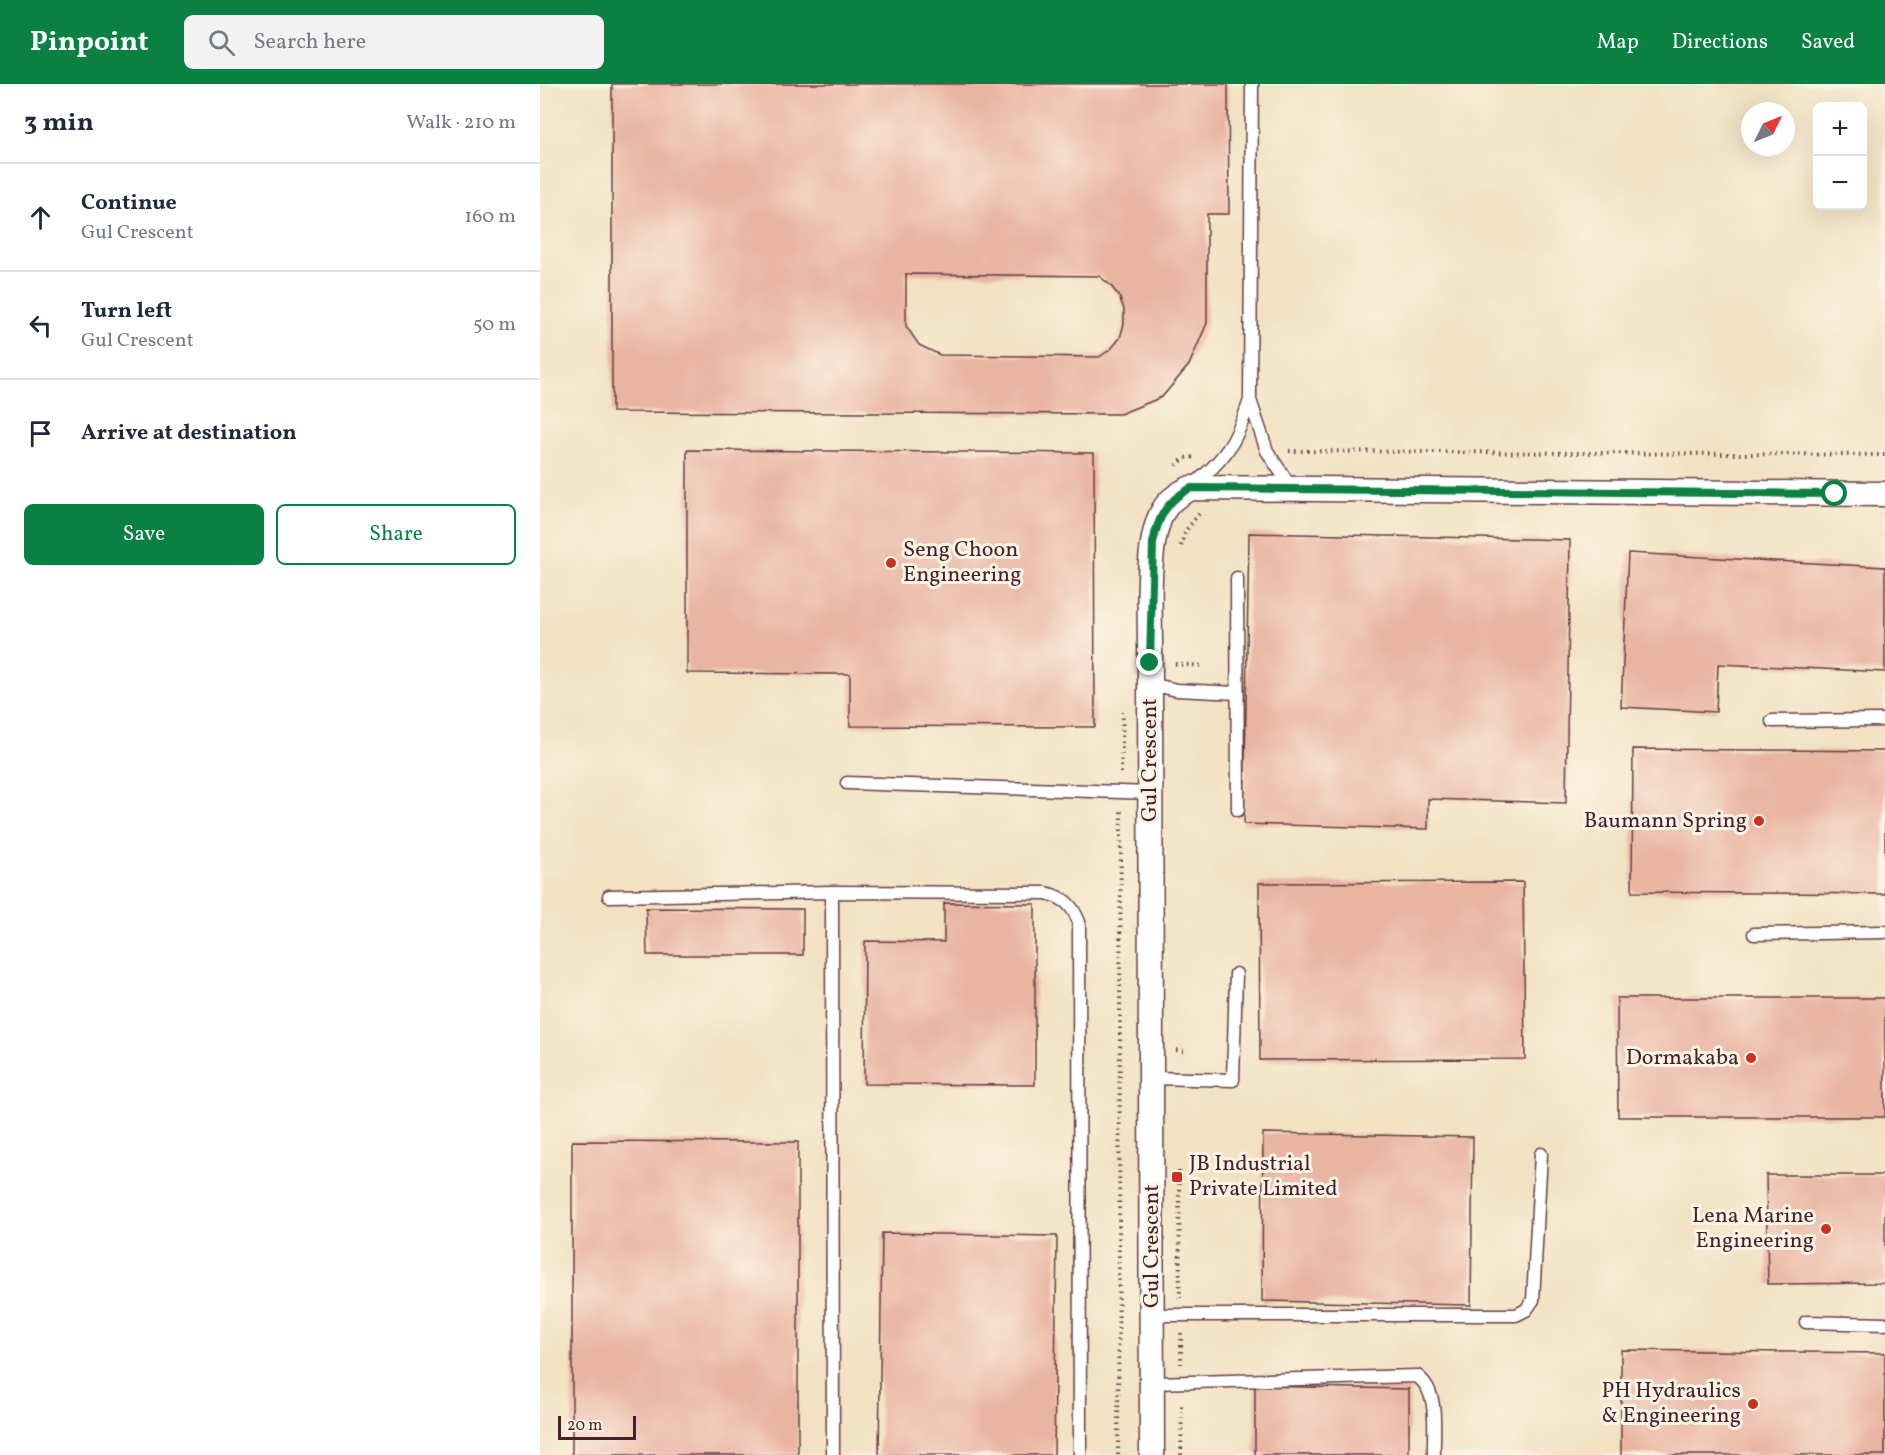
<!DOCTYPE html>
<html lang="en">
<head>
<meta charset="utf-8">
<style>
  body { margin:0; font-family:Vollkorn,serif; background:#f2f2f3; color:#1f2937 }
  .controls { position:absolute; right:18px; top:18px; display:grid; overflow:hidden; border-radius:9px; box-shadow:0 6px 24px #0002 }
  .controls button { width:54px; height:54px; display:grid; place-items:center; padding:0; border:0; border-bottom:2px solid #e0e1e3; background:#fff; color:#1f2937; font:30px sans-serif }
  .compass { position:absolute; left:1201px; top:18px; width:54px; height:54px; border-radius:50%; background:#fff; box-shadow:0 6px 24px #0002; rotate:47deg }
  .scale { position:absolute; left:18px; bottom:15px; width:78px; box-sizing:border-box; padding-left:6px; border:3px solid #4a1f2b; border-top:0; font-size:16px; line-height:21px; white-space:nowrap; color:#4a1f2b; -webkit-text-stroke:4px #fcf5e5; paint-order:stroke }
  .stop { position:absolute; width:18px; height:18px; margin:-14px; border:4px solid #0b8043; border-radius:50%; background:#fff }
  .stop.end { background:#0b8043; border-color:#fff; box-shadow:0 2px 6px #0008 }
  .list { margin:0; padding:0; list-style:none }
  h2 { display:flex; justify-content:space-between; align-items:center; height:78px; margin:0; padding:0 24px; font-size:26px }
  h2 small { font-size:20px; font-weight:400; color:#747a83 }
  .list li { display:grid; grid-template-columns:39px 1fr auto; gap:18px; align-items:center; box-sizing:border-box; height:108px; padding:0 24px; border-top:2px solid #e0e1e3 }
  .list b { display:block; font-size:22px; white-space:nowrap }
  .list p { margin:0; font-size:20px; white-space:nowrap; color:#747a83 }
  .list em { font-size:20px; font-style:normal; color:#747a83 }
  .actions { display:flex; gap:12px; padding:18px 24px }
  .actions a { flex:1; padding:14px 0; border:2px solid #0b8043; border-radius:9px; text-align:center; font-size:21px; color:#0b8043 }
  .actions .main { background:#0b8043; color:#fff }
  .icon { flex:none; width:33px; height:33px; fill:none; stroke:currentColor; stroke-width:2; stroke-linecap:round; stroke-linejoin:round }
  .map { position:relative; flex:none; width:1345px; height:1371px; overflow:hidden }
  header { display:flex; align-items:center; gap:36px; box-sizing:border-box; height:84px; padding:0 30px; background:#0b8043; color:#fff }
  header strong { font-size:28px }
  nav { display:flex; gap:33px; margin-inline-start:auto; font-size:21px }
  .search { width:420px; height:54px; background:#f2f2f3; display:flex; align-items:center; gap:15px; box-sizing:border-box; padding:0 21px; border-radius:9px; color:#747a83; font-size:22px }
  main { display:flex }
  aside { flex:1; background:#fff }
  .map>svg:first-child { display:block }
  .building { fill:#e9b4a2; fill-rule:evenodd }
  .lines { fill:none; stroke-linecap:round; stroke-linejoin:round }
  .lane-casing { stroke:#633c42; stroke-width:15 }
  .street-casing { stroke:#633c42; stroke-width:27 }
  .path { stroke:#633c42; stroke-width:4; stroke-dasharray:1.5 4.5; stroke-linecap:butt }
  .lane { stroke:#fff; stroke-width:12 }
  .street { stroke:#fff; stroke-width:24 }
  .route { stroke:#0b8043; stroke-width:8 }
  .poi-dot { fill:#c8321e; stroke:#fcf5e5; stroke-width:2 }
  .labels { text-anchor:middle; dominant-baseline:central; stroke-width:6; stroke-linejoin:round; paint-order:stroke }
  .poi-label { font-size:22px; fill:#4a1f2b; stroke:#fcf5e5; text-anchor:end }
  .street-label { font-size:22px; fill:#4a1f2b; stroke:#fcf5e5 }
</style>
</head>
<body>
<header>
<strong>Pinpoint</strong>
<div class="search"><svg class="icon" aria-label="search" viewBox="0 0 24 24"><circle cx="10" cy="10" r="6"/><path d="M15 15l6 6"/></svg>Search here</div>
<nav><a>Map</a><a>Directions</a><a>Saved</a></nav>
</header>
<main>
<aside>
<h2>3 min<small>Walk · 210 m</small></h2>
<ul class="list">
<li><svg class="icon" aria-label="ahead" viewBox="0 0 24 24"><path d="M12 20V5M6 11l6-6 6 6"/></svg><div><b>Continue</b><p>Gul Crescent</p></div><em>160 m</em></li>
<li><svg class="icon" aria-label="left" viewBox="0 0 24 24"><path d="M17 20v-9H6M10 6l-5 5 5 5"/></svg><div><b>Turn left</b><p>Gul Crescent</p></div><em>50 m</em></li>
<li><svg class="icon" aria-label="arrive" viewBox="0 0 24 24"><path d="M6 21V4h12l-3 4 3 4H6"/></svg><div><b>Arrive at destination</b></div></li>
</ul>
<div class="actions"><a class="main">Save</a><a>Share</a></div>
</aside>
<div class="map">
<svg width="1345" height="1371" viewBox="0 0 1345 1371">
  <rect width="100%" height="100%" fill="#fcf5e5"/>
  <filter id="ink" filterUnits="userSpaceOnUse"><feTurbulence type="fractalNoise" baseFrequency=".0167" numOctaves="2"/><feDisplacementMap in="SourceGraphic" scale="12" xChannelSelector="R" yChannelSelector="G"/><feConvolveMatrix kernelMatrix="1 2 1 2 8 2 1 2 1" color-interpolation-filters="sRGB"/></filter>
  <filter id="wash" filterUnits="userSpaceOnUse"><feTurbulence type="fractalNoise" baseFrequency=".008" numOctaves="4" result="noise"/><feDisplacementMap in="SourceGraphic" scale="24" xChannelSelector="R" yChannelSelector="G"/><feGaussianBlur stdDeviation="1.35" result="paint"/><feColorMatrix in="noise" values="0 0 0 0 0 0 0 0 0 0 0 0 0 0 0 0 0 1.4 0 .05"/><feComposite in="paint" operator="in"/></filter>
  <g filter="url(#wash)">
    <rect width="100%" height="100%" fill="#f2e1c2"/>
    <g id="blocks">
      <path class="building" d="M72 0H688L689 130H667V239L649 281 622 313 580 330 72 328ZM366 190 559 192 570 201 579 212 584 225V240L580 254 571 265 559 273 400 271 379 261 366 242Z
        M147 366 554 369 555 643 310 642V590L147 589Z
        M709 449 1030 456 1026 719 888 715V745L704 740Z
        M1088 469 1345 483V588L1178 580 1176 628 1081 623Z
        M1093 665 1345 667V810L1092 808Z
        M983 798 985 975 720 976 719 799Z
        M404 819 495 820V1001L324 1000 325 857 404 858Z
        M106 824 263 825V871H107Z
        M1077 914H1345V1033H1078Z
        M723 1049 933 1053 931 1221 722 1217Z
        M32 1057 258 1058V1371H32Z
        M1226 1091H1345V1199L1228 1200Z
        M342 1149 517 1152 514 1371H339Z
        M1081 1266 1345 1269V1371H1081Z
        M715 1302 869 1305V1371H715Z"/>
    </g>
  </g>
  <g filter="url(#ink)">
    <use href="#blocks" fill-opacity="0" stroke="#633c42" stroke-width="1.5"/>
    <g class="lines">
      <g class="lane-casing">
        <path id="lane" d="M712 0 710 316 727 367 752 405
          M652 402C687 373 696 358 710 316
          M697 494 698 726
          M610 600 637 606 697 609
          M1232 637 1345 636
          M307 699 611 709
          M69 812 292 808
          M1214 850 1345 848
          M611 994 693 996 696 890
          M612 1231H976L986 1226 993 1216 1001 1070
          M1266 1238 1345 1240
          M612 1299 877 1292C900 1308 893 1345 894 1371
          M293 1371 292 808 506 809C524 814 532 820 539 838L540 1371"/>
      </g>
      <g class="street-casing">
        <path id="street" d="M612 1371 610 579C611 539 604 460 623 427 629 416 640 409 651 404L1345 410"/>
      </g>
      <path class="path" d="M749 367 1345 371
        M636 381 645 374 655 373
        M641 462 646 446 659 430
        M635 580 665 582
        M581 689 583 628
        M636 966 647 967
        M639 1087 640 1214
        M641 1249V1280
        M578 1371 581 727
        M641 1371 642 1318"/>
      <use href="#lane" class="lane"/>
      <use href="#street" class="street"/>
    </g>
  </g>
  <g class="lines" filter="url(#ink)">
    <path class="route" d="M610 579 613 459C618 433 627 416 651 404L1295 410"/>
  </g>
  <g class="poi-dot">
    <circle cx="351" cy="479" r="6"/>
    <circle cx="1219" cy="737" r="6"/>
    <circle cx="1211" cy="974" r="6"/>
    <rect x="631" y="1087" width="12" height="12" rx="3"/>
    <circle cx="1286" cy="1145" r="6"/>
    <circle cx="1213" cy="1320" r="6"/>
  </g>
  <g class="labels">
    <g class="poi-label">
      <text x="363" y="466" text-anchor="start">Seng Choon<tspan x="363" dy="25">Engineering</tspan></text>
      <text x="1207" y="737">Baumann Spring</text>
      <text x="1199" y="974">Dormakaba</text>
      <text x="649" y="1080" text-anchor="start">JB Industrial<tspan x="649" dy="25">Private Limited</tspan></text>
      <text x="1274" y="1132">Lena Marine<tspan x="1274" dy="25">Engineering</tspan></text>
      <text x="1201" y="1307">PH Hydraulics<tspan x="1201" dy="25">&amp; Engineering</tspan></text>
    </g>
    <g class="street-label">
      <text transform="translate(610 676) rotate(-90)">Gul Crescent</text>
      <text transform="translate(612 1162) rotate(-90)">Gul Crescent</text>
    </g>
  </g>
</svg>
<div class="controls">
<button>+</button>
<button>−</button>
</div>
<svg class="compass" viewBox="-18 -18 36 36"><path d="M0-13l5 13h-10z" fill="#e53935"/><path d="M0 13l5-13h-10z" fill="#747a83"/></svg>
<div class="scale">20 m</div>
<div class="stop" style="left:1295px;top:410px"></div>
<div class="stop end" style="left:610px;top:579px"></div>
</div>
</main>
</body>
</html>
